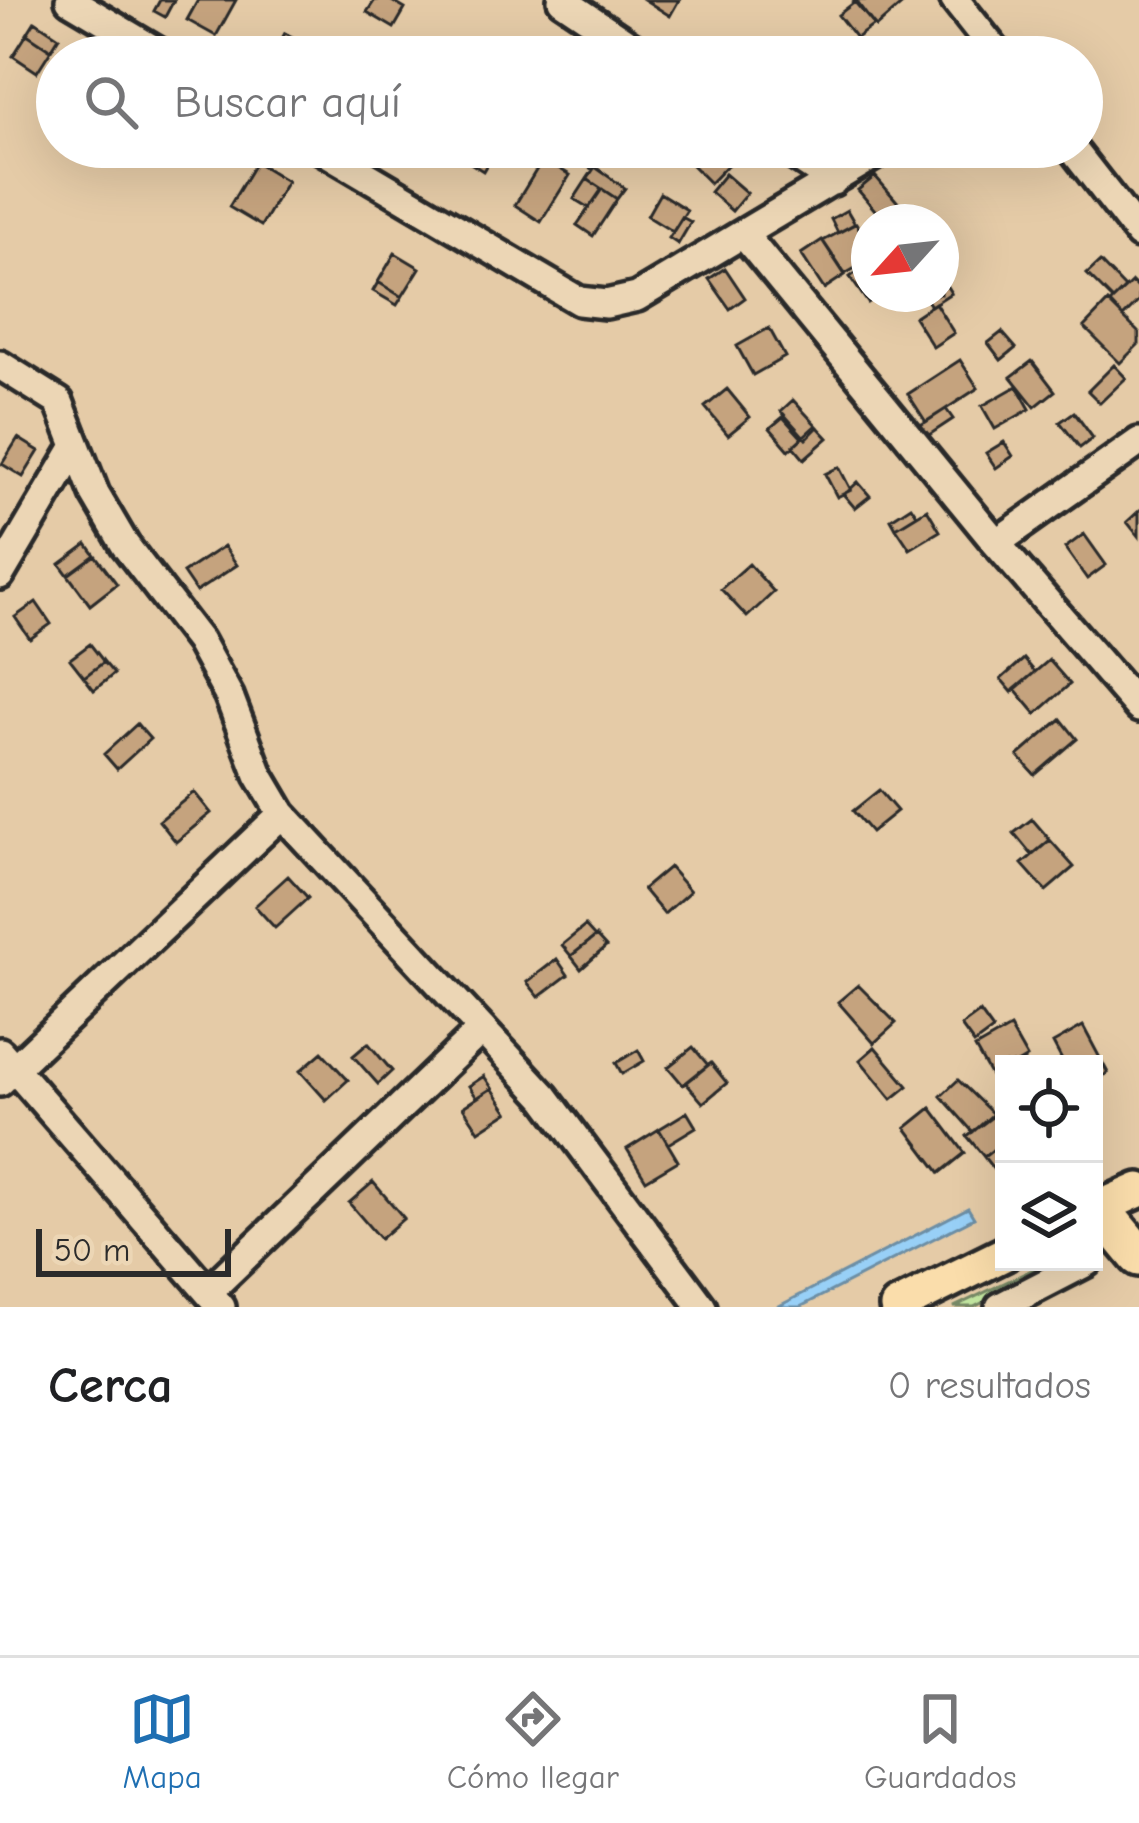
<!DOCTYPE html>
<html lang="es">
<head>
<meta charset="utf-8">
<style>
  body { margin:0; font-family:"Comic Neue",sans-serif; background:#f6f6f6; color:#202124 }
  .controls { position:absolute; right:36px; bottom:36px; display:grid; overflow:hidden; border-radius:0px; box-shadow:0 12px 48px #0002 }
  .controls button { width:108px; height:108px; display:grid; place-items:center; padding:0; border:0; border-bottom:3px solid #e0e0e0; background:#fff; color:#202124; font:60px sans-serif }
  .compass { position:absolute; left:851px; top:204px; width:108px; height:108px; border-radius:50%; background:#fff; box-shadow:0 12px 48px #0002; rotate:243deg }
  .scale { position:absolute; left:36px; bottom:30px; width:195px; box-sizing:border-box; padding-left:12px; border:6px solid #2b2b2b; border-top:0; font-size:33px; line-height:42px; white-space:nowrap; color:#2b2b2b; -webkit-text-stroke:9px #ecd6b5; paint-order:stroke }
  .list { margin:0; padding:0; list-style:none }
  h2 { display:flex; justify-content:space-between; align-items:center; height:156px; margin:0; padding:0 48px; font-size:51px }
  h2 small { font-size:39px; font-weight:400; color:#757577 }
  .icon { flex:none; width:66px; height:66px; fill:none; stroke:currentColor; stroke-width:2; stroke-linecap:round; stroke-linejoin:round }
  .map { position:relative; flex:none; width:1139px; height:1307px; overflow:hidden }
  .search { position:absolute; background:#fff; box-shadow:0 12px 48px #0002; left:36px; right:36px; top:36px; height:132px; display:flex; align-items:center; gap:30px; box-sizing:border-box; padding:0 42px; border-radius:66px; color:#757577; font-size:45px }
  .sheet { height:348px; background:#fff }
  nav { display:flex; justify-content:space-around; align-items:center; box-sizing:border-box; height:168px; border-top:3px solid #e0e0e0; background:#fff; font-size:33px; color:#757577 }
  nav a { display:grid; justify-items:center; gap:6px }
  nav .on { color:#1f6fb2 }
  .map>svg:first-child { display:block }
  .green { fill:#c1e59f; stroke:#768865; stroke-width:3 }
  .water { fill:#98d0f7; stroke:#6c8ea5; stroke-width:3 }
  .building { fill:#c5a37e; stroke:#2b2b2b; stroke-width:3 }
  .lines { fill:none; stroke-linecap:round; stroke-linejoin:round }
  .minor-casing { stroke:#2b2b2b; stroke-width:36 }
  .major-casing { stroke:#2b2b2b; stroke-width:42 }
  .highway-casing { stroke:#2b2b2b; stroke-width:48 }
  .minor { stroke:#ecd6b5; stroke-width:27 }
  .major { stroke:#faddab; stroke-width:33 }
  .highway { stroke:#faddab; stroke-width:39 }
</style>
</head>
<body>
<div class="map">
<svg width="1139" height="1307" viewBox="0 0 1139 1307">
  <rect width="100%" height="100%" fill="#e5cba7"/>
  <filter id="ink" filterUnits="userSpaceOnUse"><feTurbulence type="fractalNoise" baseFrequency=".00833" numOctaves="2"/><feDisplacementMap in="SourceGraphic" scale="24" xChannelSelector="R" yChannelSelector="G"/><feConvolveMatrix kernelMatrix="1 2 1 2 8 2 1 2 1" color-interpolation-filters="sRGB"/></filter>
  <g filter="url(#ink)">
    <path class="green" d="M1042 1265 1044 1270 1038 1274 974 1307H954Z"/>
    <path class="water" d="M968 1208 974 1218 800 1307H777Z"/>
    <path class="building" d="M160 0H174L165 17 154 11Z
      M198 0H236L216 36 187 20Z
      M375 0H390L405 9 394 28 367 12Z
      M645 0H679L670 16Z
      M853 0H907L876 27Z
      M856 1 874 25 856 38 838 15Z
      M35 21 59 37 51 50 27 34Z
      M285 33 308 45 301 57H272Z
      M27 34 51 50 37 72 13 56Z
      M147 147H172L165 159Z
      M460 147H497L483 171 456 154Z
      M582 147 602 156 593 170 575 158Z
      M700 147H737L741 151 710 183 687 160Z
      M543 159 570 175 541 222 515 205Z
      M256 162 287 181 261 226 229 207Z
      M595 167 625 188 617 199 587 179Z
      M725 174 747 193 732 211 710 192Z
      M875 176 915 222H885L858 190Z
      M587 179 602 189 589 208 574 199Z
      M602 189 617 199 593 236 577 225Z
      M660 193 687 210 673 232 647 216Z
      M847 210 855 224 838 233 831 219Z
      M682 217 691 222 678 244 669 238Z
      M856 223 869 246V260L845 274 823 241Z
      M822 240 845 275 824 289 801 254Z
      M395 253 420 268 402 297 378 282Z
      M1100 262 1125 288 1113 300 1087 274Z
      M869 263V294H881L868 303 850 277Z
      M725 268 745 298 730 309 709 279Z
      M941 277 951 293 931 306 923 294H941Z
      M378 282 402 297 397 305 373 291Z
      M1132 282 1139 289V301L1123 317 1110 303Z
      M1108 302 1139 333V344L1120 363 1084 327Z
      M935 303 954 333 933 347 914 317Z
      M769 328 785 357 753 375 737 346Z
      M1002 332 1016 348 1001 360 988 343Z
      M960 360 978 388 926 422 908 394Z
      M1032 361 1055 391 1035 407 1011 377Z
      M1114 365 1126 378 1100 403 1088 391Z
      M1017 386 1030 409 995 429 982 406Z
      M727 389 750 417 728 435 705 407Z
      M793 400 818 427 806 439 781 411Z
      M946 409 953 419 926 437 919 426Z
      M1074 412 1093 438 1080 448 1060 422Z
      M783 417 802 438 789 450 770 428Z
      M816 425 828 438 804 459 793 446Z
      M18 438 39 451 23 477 2 464Z
      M1004 442 1013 456 996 468 986 453Z
      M839 467 851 490 837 497 825 474Z
      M858 482 870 496 855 508 844 495Z
      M911 506 917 515 896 528 891 519Z
      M927 509 940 531 910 549 896 528Z
      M1139 511V537L1127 522Z
      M1084 534 1106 565 1087 579 1065 548Z
      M87 544 95 555 68 575 60 564Z
      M224 546 237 565 196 592 183 573Z
      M95 555 117 584 90 605 68 575Z
      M749 564 774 592 747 617 721 589Z
      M36 602 51 624 30 639 15 617Z
      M90 644 104 662 84 677 70 659Z
      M1024 659 1035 672 1012 692 1001 679Z
      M1049 660 1070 684 1036 714 1015 689Z
      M104 662 114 674 94 690 84 677Z
      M1061 719 1077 739 1035 775 1018 756Z
      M137 724 150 739 117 769 104 754Z
      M879 790 897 811 871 832 853 811Z
      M194 792 211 813 176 842 159 821Z
      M1032 819 1050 840 1032 855 1014 833Z
      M1050 840 1074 867 1046 891 1022 864Z
      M669 867 690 891 664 914 643 889Z
      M288 876 308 898 275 928 255 906Z
      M585 926 595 937 571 956 562 945Z
      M596 936 606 947 581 969 571 956Z
      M557 959 568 975 539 997 527 982Z
      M858 985 896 1023 874 1043 838 1002Z
      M980 1012 993 1030 974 1044 961 1026Z
      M1083 1026 1100 1058 1088 1064H1064L1053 1043Z
      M1010 1028 1027 1058 1017 1064H1004V1071L992 1078 975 1048Z
      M368 1043 392 1071 378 1084 353 1056Z
      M693 1047 708 1065 683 1085 668 1067Z
      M875 1047 908 1086 892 1099 860 1060Z
      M638 1050 644 1061 622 1074 616 1063Z
      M322 1052 348 1080 326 1100 300 1071Z
      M1100 1058 1108 1073 1094 1081V1064H1088Z
      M711 1063 727 1083 703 1103 686 1083Z
      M484 1076 492 1088 477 1098 469 1086Z
      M958 1080 993 1114 973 1132 941 1096Z
      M492 1088 508 1112 479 1131 463 1107Z
      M931 1108 965 1153 940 1173 906 1128Z
      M687 1112 696 1127 668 1144 659 1129Z
      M993 1116 1004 1130V1141L984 1157 967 1136Z
      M659 1129 678 1161 646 1180 627 1149Z
      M1004 1141V1162L994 1170 984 1157Z
      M373 1182 404 1218 380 1239 349 1203Z"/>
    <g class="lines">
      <g class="minor-casing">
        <path id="minor" d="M70 0 166 57
          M562 0 647 57
          M955 0 1000 57
          M318 147 579 301 606 304 637 297 888 147
          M782 147 833 181
          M1071 147 1139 234
          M744 235 996 543 1139 708
          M0 365 59 402 95 494 125 545 199 641 229 696 259 775 282 814 545 1097 702 1307
          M996 543 1139 442
          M0 575 76 446
          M0 1052 221 1307
          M0 1082 282 814
          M208 1292 482 1029
          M1000 1307 1087 1262"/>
      </g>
      <g class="major-casing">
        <path id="major" d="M1094 1210 1139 1190
          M897 1307 1004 1254"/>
      </g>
      <g class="highway-casing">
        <path id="highway" d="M1099 1208 1139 1256"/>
      </g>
      <use href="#minor" class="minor"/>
      <use href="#major" class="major"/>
      <use href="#highway" class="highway"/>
    </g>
  </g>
</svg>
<div class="controls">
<button><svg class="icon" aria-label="locate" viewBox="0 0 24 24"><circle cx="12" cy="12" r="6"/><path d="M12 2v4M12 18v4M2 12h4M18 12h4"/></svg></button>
<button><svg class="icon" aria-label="layers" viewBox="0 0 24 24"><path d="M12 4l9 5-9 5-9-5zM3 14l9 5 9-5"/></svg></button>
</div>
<svg class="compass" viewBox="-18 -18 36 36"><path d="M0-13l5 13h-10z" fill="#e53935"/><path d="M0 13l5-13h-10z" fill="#757577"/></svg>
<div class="scale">50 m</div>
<div class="search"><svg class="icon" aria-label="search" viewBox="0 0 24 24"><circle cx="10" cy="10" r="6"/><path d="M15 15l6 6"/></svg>Buscar aquí</div>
</div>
<section class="sheet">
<h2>Cerca<small>0 resultados</small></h2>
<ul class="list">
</ul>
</section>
<nav>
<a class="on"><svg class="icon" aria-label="map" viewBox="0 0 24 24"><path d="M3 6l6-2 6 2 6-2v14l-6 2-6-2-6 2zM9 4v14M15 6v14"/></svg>Mapa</a>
<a><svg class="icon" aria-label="directions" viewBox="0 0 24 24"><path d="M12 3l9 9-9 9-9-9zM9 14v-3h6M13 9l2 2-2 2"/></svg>Cómo llegar</a>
<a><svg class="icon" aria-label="saved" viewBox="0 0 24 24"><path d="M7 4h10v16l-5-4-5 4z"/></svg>Guardados</a>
</nav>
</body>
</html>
